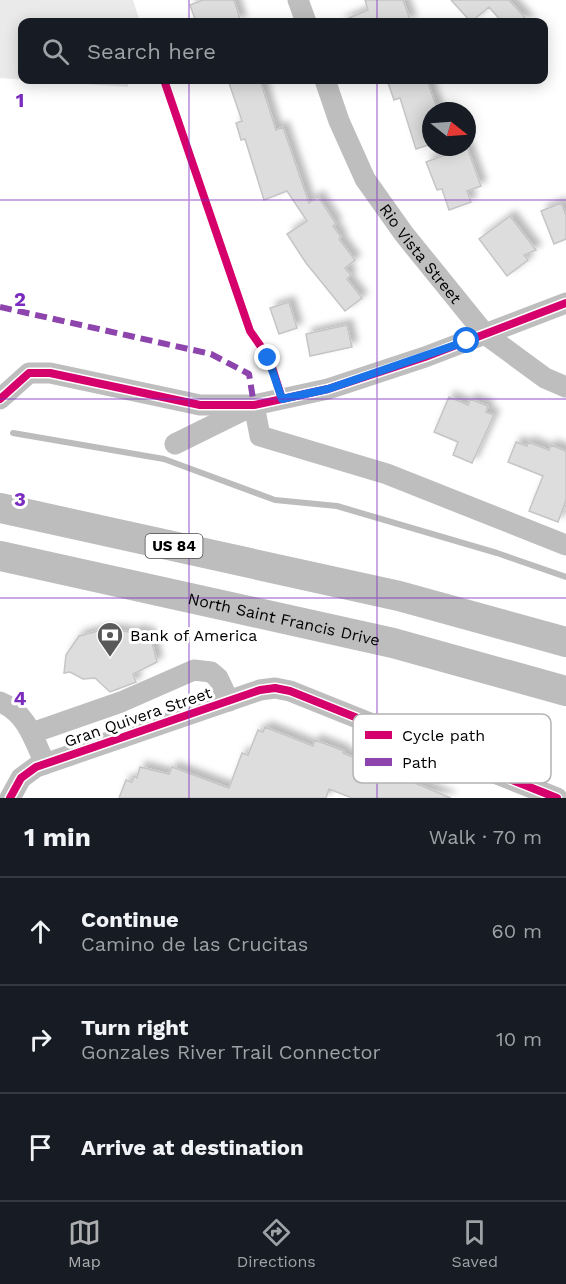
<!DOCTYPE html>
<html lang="en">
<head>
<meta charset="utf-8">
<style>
  body { margin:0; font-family:"Work Sans",sans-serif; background:#20242c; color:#f1f3f6 }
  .compass { position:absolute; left:422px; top:102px; width:54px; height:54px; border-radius:50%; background:#171b24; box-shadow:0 3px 15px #0003; rotate:107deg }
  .stop { position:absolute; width:18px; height:18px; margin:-14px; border:4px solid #1a73e8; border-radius:50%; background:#fff }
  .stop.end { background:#1a73e8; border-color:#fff; box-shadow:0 2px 6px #0008 }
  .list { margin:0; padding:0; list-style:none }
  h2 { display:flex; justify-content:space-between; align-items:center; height:78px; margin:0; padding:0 24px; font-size:26px }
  h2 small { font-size:20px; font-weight:400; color:#9ea1a6 }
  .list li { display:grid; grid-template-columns:39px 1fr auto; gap:18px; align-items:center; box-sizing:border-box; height:108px; padding:0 24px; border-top:2px solid #363941 }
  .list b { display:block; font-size:22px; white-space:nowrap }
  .list p { margin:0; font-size:20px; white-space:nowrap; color:#9ea1a6 }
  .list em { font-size:20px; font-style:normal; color:#9ea1a6 }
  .icon { flex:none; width:33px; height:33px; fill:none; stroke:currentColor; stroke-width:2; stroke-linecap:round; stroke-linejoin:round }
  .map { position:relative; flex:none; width:566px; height:798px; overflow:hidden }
  .search { position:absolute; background:#171b24; box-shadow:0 3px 15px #0003; left:18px; right:18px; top:18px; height:66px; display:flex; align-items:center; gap:15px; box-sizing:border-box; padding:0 21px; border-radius:12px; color:#9ea1a6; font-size:22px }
  .sheet { height:402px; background:#171b24 }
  nav { display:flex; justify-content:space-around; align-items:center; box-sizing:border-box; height:84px; border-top:2px solid #363941; background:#171b24; font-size:16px; color:#9ea1a6 }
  nav a { display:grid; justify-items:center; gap:3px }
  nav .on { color:#adaeaf }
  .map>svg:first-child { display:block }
  .green { fill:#eaeaea }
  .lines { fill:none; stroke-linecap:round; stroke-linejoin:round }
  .stream { stroke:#bcbcbc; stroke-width:6 }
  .building { fill:#ddd; stroke:#c5c5c5; stroke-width:1.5; filter:url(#shadow) }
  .minor { stroke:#bebebe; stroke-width:21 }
  .highway { stroke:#bdbdbd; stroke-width:30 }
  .quiet { stroke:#8e44ad; stroke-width:6; stroke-dasharray:12 6; stroke-linecap:butt }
  .cycleway-casing { stroke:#fff; stroke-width:11 }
  .cycleway { stroke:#d6006c; stroke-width:8 }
  .route { stroke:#1a73e8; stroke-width:8 }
  .grid { fill:none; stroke:#7b2cbf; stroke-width:1.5; stroke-opacity:0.55 }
  .labels { text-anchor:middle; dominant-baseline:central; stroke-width:6; stroke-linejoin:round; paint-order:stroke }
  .shield { fill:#fff; stroke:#4c4c4c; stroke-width:1.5 }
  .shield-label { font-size:15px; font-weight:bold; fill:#000 }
  .street-label { font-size:16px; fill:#000; stroke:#fff }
  .poi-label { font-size:16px; fill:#000; stroke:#fff; text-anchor:start }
  .key { fill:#fff; stroke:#b2b2b2; stroke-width:1.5 }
  .key-label { font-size:16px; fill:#000 }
  .grid-label { font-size:20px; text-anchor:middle; font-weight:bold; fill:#7b2cbf; stroke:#fff; stroke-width:6; stroke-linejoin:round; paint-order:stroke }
</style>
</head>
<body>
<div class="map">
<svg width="566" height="798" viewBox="0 0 566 798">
  <defs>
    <filter id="shadow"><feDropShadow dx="5.5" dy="-5.5" stdDeviation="3" flood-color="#0004"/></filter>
  </defs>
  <rect width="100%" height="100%" fill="#fff"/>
  <path class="green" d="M0 0H133L140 22H22V80H128V87L0 78Z"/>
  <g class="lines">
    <path class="stream" d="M13 433 164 459 275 500 337 506 497 553 566 577"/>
  </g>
  <path class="building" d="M203 0H234L241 22H196L190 5Z
    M365 0H403L411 22H339L368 10Z
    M451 0H509L529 22H502L489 7 471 22Z
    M228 80H260L276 130 283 127 309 203 318 196 336 224 333 226 341 237 339 239 355 260 345 268 351 275 347 279 362 298 345 311 306 263 287 234 307 221 287 191 264 200 245 139 241 140 236 123 242 121Z
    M387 80H427L438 111H431V144L416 149 400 98 394 100Z
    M467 147 481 186 467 191 471 202 449 210 442 189 437 190 426 162Z
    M561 203 566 215V239L554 244 541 211Z
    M510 216 536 250 524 255 528 260 507 276 479 239Z
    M289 302 297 328 279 334 270 308Z
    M347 325 352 347 310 356 306 334Z
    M449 397 468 405 470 399 488 406 486 412 494 415 472 463 453 455 458 442 434 432Z
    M516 442 527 446 528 442 549 450 551 445 566 451V500L558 522 529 511 543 476 508 462Z
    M115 630 136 633 137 630 150 634 157 662 133 674 136 682 110 692 95 678 83 679 70 672 64 673 66 655 79 636 98 631Z
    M265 727 313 746 315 740 344 751 343 753 451 798H352L329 789 326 798H119L126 780 132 782 134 776 137 778 140 767 169 774 172 767 229 788 242 753 248 755 258 730 263 732Z"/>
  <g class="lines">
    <g class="minor">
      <path d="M298 0 306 22"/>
      <path id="s1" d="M325 80 339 121 365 179 404 234 485 334 545 378 566 387"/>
      <path d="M0 399 29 373H50L200 405H254L328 389 425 357 566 303"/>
      <path d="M175 444 254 405 260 436 387 474 566 545"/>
      <path d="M0 702C26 712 34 739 45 764"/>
      <path d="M32 733 121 702 194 670 211 672 218 678 229 701"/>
      <path d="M10 798 21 778 36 767 260 690 275 688 290 691 557 798"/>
    </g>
    <g class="highway">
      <path d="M0 508 399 596 566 642"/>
      <path id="s2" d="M0 556 393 643 566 691"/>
    </g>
    <path class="quiet" d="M0 307 211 354 249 374 254 405"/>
    <g class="cycleway-casing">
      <path id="cycleway" d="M164 80 250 331 269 358 282 399
        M0 399 29 373H50L200 405H254L328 389 425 357 566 303
        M10 798 21 778 36 767 260 690 275 688 290 691 557 798"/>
    </g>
    <use href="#cycleway" class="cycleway"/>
  </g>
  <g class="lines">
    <path class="route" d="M268 358 282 399 328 389 467 341"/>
  </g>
  <path class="grid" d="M189 0V22M377 0V22M189 80V798M377 80V798M0 200H566M0 399H566M0 598H566"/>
  <defs>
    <g id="bank-pin" transform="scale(1.35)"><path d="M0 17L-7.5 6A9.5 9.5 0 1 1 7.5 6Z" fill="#595959" stroke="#fff"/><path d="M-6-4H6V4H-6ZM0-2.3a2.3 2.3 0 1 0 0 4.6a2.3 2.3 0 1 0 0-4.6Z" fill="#fff"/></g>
  </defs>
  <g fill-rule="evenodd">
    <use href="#bank-pin" x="110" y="635"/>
  </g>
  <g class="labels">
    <rect class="shield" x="145.5" y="534" width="57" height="24" rx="4.5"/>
    <g class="shield-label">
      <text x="174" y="546">US 84</text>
    </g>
    <g class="street-label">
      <text stroke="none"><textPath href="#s1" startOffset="200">Rio Vista Street</textPath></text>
      <text stroke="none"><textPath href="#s2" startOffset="291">North Saint Francis Drive</textPath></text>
      <text transform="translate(138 717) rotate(-19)">Gran Quivera Street</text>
    </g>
    <g class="poi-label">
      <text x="130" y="635">Bank of America</text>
    </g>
  </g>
  <rect x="353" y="714" width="198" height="69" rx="9" class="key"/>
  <rect x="365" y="731" width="27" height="8" fill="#d6006c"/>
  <rect x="365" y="758" width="27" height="8" fill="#8e44ad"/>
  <g class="key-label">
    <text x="402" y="741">Cycle path</text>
    <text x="402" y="768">Path</text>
  </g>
  <g class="grid-label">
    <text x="20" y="107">1</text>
    <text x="20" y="306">2</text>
    <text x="20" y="506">3</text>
    <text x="20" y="705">4</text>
  </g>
</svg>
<svg class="compass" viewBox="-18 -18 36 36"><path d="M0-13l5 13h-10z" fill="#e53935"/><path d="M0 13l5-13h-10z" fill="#9ea1a6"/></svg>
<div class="stop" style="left:467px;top:341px"></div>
<div class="stop end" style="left:268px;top:358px"></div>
<div class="search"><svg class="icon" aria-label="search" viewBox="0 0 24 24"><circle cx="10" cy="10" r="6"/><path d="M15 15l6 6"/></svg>Search here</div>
</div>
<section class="sheet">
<h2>1 min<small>Walk · 70 m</small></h2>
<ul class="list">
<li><svg class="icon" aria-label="ahead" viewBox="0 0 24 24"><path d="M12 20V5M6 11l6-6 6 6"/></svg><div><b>Continue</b><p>Camino de las Crucitas</p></div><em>60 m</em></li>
<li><svg class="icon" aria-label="right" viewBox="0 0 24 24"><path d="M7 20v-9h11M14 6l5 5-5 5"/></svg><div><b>Turn right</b><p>Gonzales River Trail Connector</p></div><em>10 m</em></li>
<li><svg class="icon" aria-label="arrive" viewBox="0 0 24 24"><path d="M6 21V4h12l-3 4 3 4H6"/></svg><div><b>Arrive at destination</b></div></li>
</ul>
</section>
<nav>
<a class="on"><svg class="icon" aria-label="map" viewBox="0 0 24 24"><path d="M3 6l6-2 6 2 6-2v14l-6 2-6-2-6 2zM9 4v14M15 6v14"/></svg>Map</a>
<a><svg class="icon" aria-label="directions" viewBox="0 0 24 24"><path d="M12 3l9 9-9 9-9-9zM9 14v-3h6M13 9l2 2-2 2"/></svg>Directions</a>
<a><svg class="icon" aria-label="saved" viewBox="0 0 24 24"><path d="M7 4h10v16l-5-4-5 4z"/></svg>Saved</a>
</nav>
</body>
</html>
